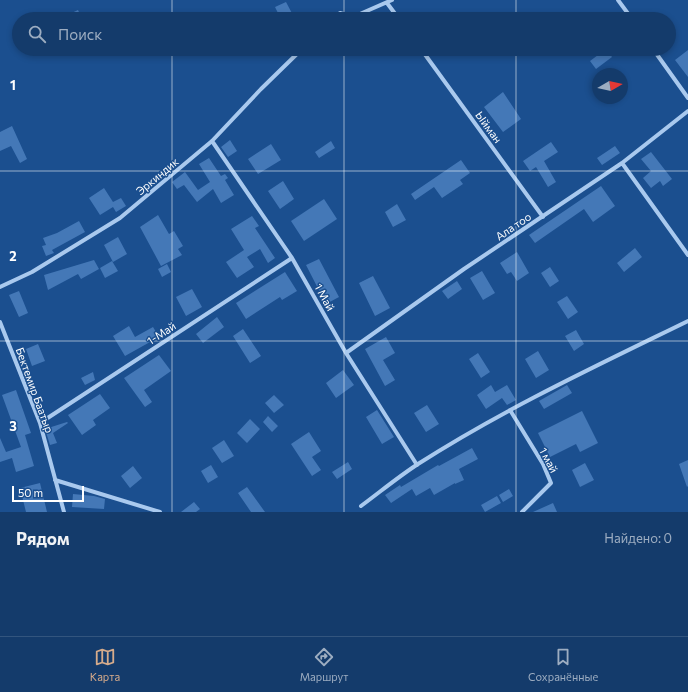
<!DOCTYPE html>
<html lang="ru">
<head>
<meta charset="utf-8">
<style>
  body { margin:0; font-family:Commissioner,sans-serif; background:#1d4271; color:#f1f3f6 }
  .compass { position:absolute; left:592px; top:68px; width:36px; height:36px; border-radius:50%; background:#143b6b; box-shadow:0 2px 6px #0003; rotate:81deg }
  .scale { position:absolute; left:12px; bottom:10px; width:72px; box-sizing:border-box; padding-left:4px; border:2px solid #fff; border-top:0; font-size:11px; line-height:14px; white-space:nowrap; color:#fff; -webkit-text-stroke:3px #1b4f8f; paint-order:stroke }
  .list { margin:0; padding:0; list-style:none }
  h2 { display:flex; justify-content:space-between; align-items:center; height:52px; margin:0; padding:0 16px; font-size:17px }
  h2 small { font-size:13px; font-weight:400; color:#9dadc1 }
  .icon { flex:none; width:22px; height:22px; fill:none; stroke:currentColor; stroke-width:2; stroke-linecap:round; stroke-linejoin:round }
  .map { position:relative; flex:none; width:688px; height:512px; overflow:hidden }
  .search { position:absolute; background:#143b6b; box-shadow:0 2px 6px #0003; left:12px; right:12px; top:12px; height:44px; display:flex; align-items:center; gap:10px; box-sizing:border-box; padding:0 14px; border-radius:22px; color:#9dadc1; font-size:15px }
  .sheet { height:124px; background:#143b6b }
  nav { display:flex; justify-content:space-around; align-items:center; box-sizing:border-box; height:56px; border-top:1px solid #33557e; background:#143b6b; font-size:11px; color:#9dadc1 }
  nav a { display:grid; justify-items:center; gap:2px }
  nav .on { color:#d6ab8b }
  .map>svg:first-child { display:block }
  .building { fill:#4478b7 }
  .lines { fill:none; stroke-linecap:round; stroke-linejoin:round }
  .minor { stroke:#a9c9ee; stroke-width:4 }
  .grid { fill:none; stroke:#fff; stroke-width:1; stroke-opacity:0.55 }
  .labels { text-anchor:middle; dominant-baseline:central; stroke-width:3; stroke-linejoin:round; paint-order:stroke }
  .street-label { font-size:11px; fill:#fff; stroke:#1b4f8f }
  .grid-label { font-size:13px; text-anchor:middle; font-weight:bold; fill:#fff; stroke:#1b4f8f; stroke-width:3; stroke-linejoin:round; paint-order:stroke }
</style>
</head>
<body>
<div class="map">
<svg width="688" height="512" viewBox="0 0 688 512">
  <rect width="100%" height="100%" fill="#1b4f8f"/>
  <path class="building" d="M286 2 295 19H281L275 7Z
    M78 10 82 19H59Z
    M606 49 612 57 596 69 590 61Z
    M688 50V77L675 60Z
    M503 92 521 119 503 132 484 107Z
    M12 126 27 159 20 163 11 146 0 151V132Z
    M230 140 237 151 228 157 221 147Z
    M331 141 335 148 319 158 315 152Z
    M551 142 558 152 544 161 556 182 548 187 536 167 530 171 523 161Z
    M271 144 281 160 258 174 248 159Z
    M615 146 620 153 602 165 597 158Z
    M651 152 672 179 663 186 660 181 651 188 643 178 651 171 641 159Z
    M209 158 221 176 225 174 228 178 225 180 234 195 221 203 213 189 197 202 184 185 177 189 172 182 185 172 198 190 210 182 199 164Z
    M461 160 470 173 460 180 463 184 442 198 434 187 415 200 411 194Z
    M283 181 294 199 280 209 268 191Z
    M601 186 615 206 593 222 584 209 535 243 529 235Z
    M104 188 113 202 121 198 126 206 116 212 113 207 100 215 89 198Z
    M324 199 337 219 304 241 291 221Z
    M397 204 406 220 393 227 385 212Z
    M158 215 169 234 174 231 183 246 178 249 182 255 161 266 140 227Z
    M252 216 259 226 255 228 275 258 268 263 260 249 247 257 254 267 237 278 226 262 244 250 231 229Z
    M79 221 85 232 52 250 54 253 46 256 42 246 46 245 43 238 57 233Z
    M118 237 127 254 113 262 104 245Z
    M635 248 642 257 624 272 617 263Z
    M517 252 529 273 517 281 511 272 507 274 500 263Z
    M319 259 339 297 326 304 306 265Z
    M94 260 99 269 81 279 78 274 48 290 44 275Z
    M112 261 118 271 105 278 100 268Z
    M167 264 171 272 162 277 158 269Z
    M550 267 559 281 550 287 541 273Z
    M482 271 495 293 483 300 470 278Z
    M285 272 297 291 282 300 280 297 246 319 236 303Z
    M373 276 390 308 375 316 359 283Z
    M457 281 462 289 448 299 442 291Z
    M192 289 202 307 186 316 176 297Z
    M19 291 28 313 19 317 9 295Z
    M567 296 578 312 568 319 557 302Z
    M217 317 224 327 203 343 196 334Z
    M129 326 135 337 153 327 159 337 125 356 113 336Z
    M243 329 261 356 250 363 233 336Z
    M576 330 584 344 574 351 565 336Z
    M386 337 395 353 383 360 395 380 385 386 365 349Z
    M38 344 45 361 32 366 26 349Z
    M538 351 549 370 536 378 525 359Z
    M478 353 490 372 481 378 469 359Z
    M159 355 171 371 144 390 152 402 145 407 124 378Z
    M343 370 354 385 336 398 326 383Z
    M93 372 95 380 85 385 81 378Z
    M491 385 495 392 507 385 516 400 507 405 502 398 486 409 477 395Z
    M567 385 572 393 544 409 539 401Z
    M16 390 31 433 25 435 34 466 16 472 12 458 0 462V438L6 452 21 447 2 395Z
    M100 394 110 408 93 420 96 425 82 435 68 415Z
    M274 395 284 405 274 413 265 403Z
    M427 405 439 424 426 432 414 413Z
    M377 410 394 437 382 444 366 417Z
    M582 411 598 443 580 452 576 444 550 457 538 433Z
    M268 416 278 426 272 432 263 422Z
    M250 419 260 429 247 443 237 433Z
    M67 422 68 423 53 433 57 443 50 445 45 429Z
    M309 432 321 451 312 457 321 470 312 476 291 444Z
    M224 440 234 456 222 463 212 448Z
    M472 448 478 459 459 469 464 480 455 484V483L434 495 430 488 416 496 412 489 391 503 385 495 400 485 401 487 438 465 439 466Z
    M688 460V486L687 487 679 464Z
    M348 462 352 469 337 479 332 472Z
    M585 463 594 480 580 487 572 470Z
    M211 465 218 477 208 483 201 471Z
    M133 466 142 478 130 488 121 476Z
    M40 483 47 512H26L20 488Z
    M247 487 265 512H251L238 493Z
    M509 489 513 496 503 502 499 495Z
    M73 494 94 496 105 499 104 509 72 507Z
    M497 496 501 503 485 512 481 505Z
    M194 502 200 509 196 512H181Z
    M553 503 557 512H533Z"/>
  <g class="lines">
    <path class="minor" d="M618 0 632 19
      M387 3 399 19
      M333 19 340 13 353 17 392 0
      M421 49 543 217
      M653 49 688 98
      M212 141 292 258 346 353 417 465
      M622 163 688 255
      M0 287 32 272 120 218 212 141 261 89 302 49
      M0 322 40 423 64 512
      M346 353 464 269 622 163 688 111
      M510 410 543 464 551 483 522 512
      M40 423 292 258
      M55 480 160 512
      M361 506C380 492 398 477 418 464 504 409 596 366 688 321"/>
  </g>
  <path class="grid" d="M172 0V19M344 0V19M516 0V19M172 49V512M344 49V512M516 49V512M0 171H688M0 341H688"/>
  <g class="labels">
    <g class="street-label">
      <text transform="translate(489 127) rotate(54)">Ыйман</text>
      <text transform="translate(157 176) rotate(-40)">Эркиндик</text>
      <text transform="translate(513 226) rotate(-34)">Ала тоо</text>
      <text transform="translate(325 297) rotate(61)">1 Май</text>
      <text transform="translate(161 333) rotate(-33)">1-Май</text>
      <text transform="translate(35 390) rotate(70)">Бектемир Баатыр</text>
      <text transform="translate(549 460) rotate(62)">1 май</text>
    </g>
  </g>
  <g class="grid-label">
    <text x="13" y="90">1</text>
    <text x="13" y="261">2</text>
    <text x="13" y="431">3</text>
  </g>
</svg>
<svg class="compass" viewBox="-18 -18 36 36"><path d="M0-13l5 13h-10z" fill="#e53935"/><path d="M0 13l5-13h-10z" fill="#9dadc1"/></svg>
<div class="scale">50 m</div>
<div class="search"><svg class="icon" aria-label="search" viewBox="0 0 24 24"><circle cx="10" cy="10" r="6"/><path d="M15 15l6 6"/></svg>Поиск</div>
</div>
<section class="sheet">
<h2>Рядом<small>Найдено: 0</small></h2>
<ul class="list">
</ul>
</section>
<nav>
<a class="on"><svg class="icon" aria-label="map" viewBox="0 0 24 24"><path d="M3 6l6-2 6 2 6-2v14l-6 2-6-2-6 2zM9 4v14M15 6v14"/></svg>Карта</a>
<a><svg class="icon" aria-label="directions" viewBox="0 0 24 24"><path d="M12 3l9 9-9 9-9-9zM9 14v-3h6M13 9l2 2-2 2"/></svg>Маршрут</a>
<a><svg class="icon" aria-label="saved" viewBox="0 0 24 24"><path d="M7 4h10v16l-5-4-5 4z"/></svg>Сохранённые</a>
</nav>
</body>
</html>
